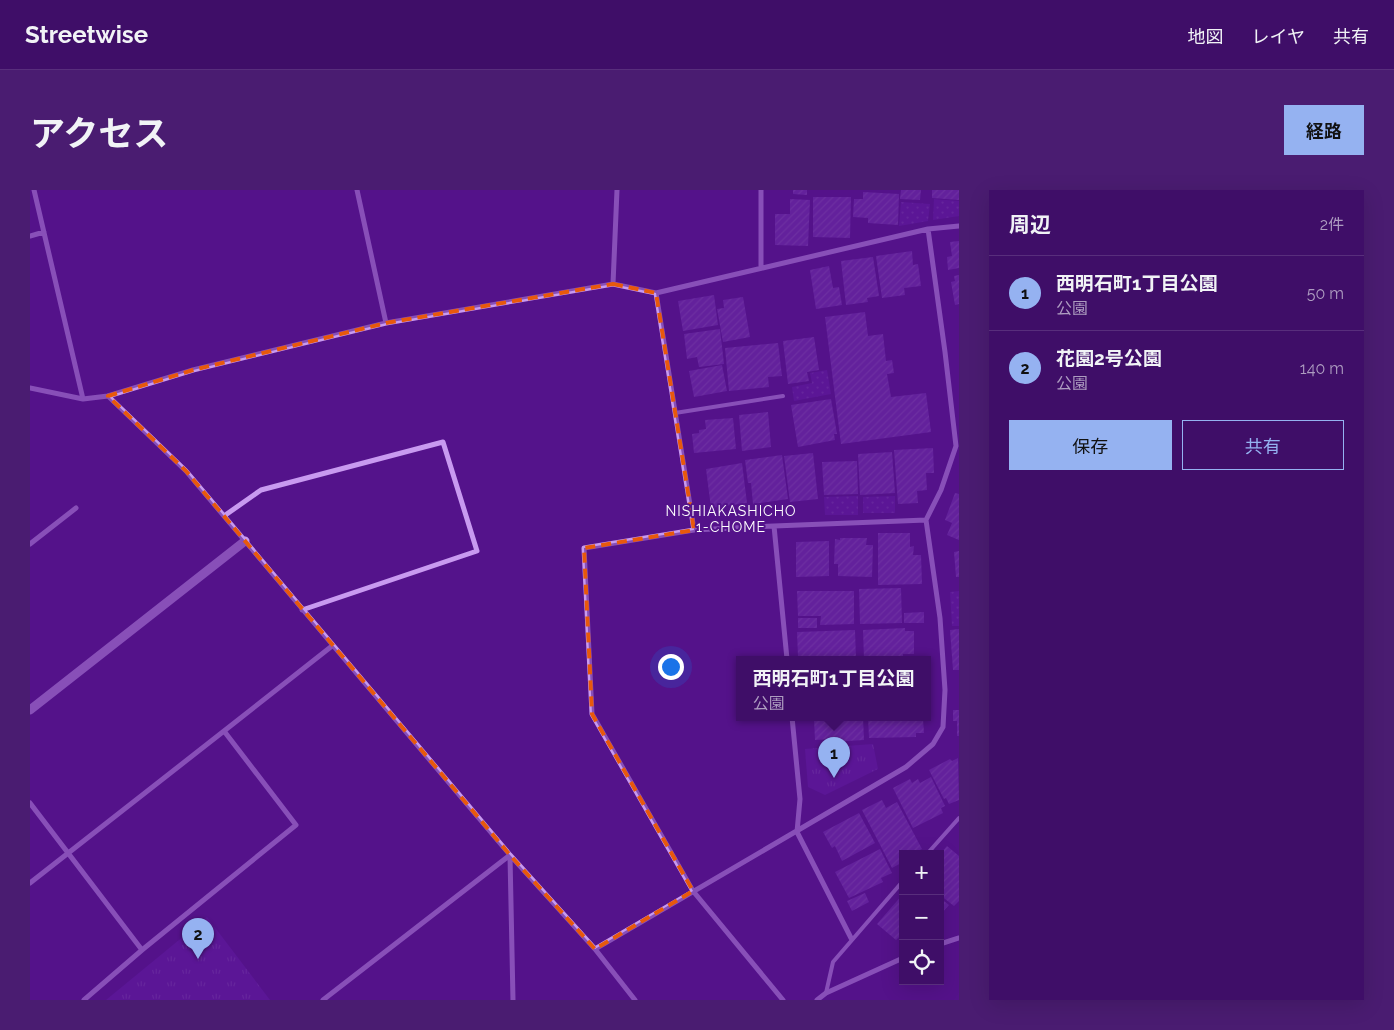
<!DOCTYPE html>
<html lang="ja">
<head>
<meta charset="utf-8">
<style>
  body { margin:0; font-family:Raleway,"Noto Sans JP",sans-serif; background:#4a1c71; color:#f1f3f6 }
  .controls { position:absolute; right:15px; bottom:15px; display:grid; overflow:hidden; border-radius:0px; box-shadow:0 5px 20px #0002 }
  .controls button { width:45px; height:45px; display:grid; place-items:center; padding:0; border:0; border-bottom:1px solid #582e7c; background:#3f0e68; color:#f1f3f6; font:25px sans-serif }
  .you { position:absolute; left:640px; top:476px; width:18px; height:18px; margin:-12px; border:4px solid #fff; border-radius:50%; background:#1a73e8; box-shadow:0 0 0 8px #1a73e833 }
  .badge { display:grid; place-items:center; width:32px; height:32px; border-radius:50%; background:#95b2f1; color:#111; font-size:16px; font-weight:700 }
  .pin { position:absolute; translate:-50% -41px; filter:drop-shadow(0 1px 2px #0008) }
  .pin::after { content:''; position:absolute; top:26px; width:18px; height:15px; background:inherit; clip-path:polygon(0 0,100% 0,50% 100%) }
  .popup { position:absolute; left:706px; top:466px; width:195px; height:65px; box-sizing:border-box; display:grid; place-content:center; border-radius:0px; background:#3f0e68; filter:drop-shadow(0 1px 4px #0005); font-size:16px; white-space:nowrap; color:#ad9cc0 }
  .popup b { font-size:19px; color:#f1f3f6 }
  .popup::after { content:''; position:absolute; left:50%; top:100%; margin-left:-10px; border:10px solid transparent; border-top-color:#3f0e68 }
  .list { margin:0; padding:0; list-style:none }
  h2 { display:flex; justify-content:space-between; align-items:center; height:65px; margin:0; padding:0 20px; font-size:21px }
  h2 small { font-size:16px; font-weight:400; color:#ad9cc0 }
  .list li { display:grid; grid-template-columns:32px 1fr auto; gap:15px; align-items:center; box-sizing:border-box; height:75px; padding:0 20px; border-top:1px solid #582e7c }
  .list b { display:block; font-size:19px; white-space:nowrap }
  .list p { margin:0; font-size:16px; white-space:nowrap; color:#ad9cc0 }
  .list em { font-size:16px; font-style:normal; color:#ad9cc0 }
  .actions { display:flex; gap:10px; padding:15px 20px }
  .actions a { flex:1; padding:11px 0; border:1px solid #95b2f1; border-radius:0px; text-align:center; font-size:18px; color:#95b2f1 }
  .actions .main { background:#95b2f1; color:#111 }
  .icon { flex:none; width:28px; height:28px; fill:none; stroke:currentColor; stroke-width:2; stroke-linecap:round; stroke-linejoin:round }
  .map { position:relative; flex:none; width:929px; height:810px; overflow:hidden; border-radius:0px }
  header { display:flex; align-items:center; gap:30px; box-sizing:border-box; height:70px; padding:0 25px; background:#3f0e68; border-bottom:1px solid #582e7c }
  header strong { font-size:24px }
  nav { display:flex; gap:28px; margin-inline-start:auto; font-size:18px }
  .intro { display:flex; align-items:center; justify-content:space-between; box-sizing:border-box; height:120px; padding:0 30px }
  h1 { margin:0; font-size:35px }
  .button { padding:12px 22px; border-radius:0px; background:#95b2f1; color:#111; font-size:18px; font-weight:700 }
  main { display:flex; gap:30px; padding:0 30px }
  aside { flex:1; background:#3f0e68; border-radius:0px; box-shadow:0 5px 20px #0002 }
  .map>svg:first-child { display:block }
  .grass { fill:url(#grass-dots) }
  .park { fill:url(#park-tufts) }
  .building { fill:url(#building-hatch) }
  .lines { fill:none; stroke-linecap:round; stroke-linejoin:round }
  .service { stroke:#c89af0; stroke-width:4 }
  .minor { stroke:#c89af0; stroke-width:5 }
  .tertiary { stroke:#c89af0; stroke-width:9 }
  .marked { fill:none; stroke:#e8590c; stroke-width:4; stroke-dasharray:10 6; stroke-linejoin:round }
  .labels { text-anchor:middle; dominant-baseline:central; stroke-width:4; stroke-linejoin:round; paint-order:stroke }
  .neighbourhood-label { font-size:14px; letter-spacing:1px; fill:#fff; stroke:#54138b }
</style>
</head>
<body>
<header>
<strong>Streetwise</strong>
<nav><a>地図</a><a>レイヤ</a><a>共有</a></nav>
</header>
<div class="intro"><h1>アクセス</h1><a class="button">経路</a></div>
<main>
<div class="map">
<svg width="929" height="810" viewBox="0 0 929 810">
  <defs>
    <pattern id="grass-dots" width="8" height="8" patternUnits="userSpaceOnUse" patternTransform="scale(1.25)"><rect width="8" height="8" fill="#641ba5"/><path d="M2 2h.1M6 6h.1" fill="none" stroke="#7b3db2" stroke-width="1.8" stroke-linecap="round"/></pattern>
    <pattern id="park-tufts" width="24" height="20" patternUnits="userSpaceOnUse" patternTransform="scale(1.25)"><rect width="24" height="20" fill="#641ba5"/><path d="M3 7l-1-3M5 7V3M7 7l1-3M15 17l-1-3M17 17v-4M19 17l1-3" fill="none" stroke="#7b3db2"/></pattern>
    <pattern id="building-hatch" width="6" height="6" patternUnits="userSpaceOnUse" patternTransform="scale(1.25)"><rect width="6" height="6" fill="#7633b1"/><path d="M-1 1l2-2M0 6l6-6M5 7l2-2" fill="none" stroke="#8b52bd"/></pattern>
  </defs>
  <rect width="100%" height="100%" fill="#54138b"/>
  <path class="grass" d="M904 9 929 11V26L903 30Z
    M871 12 900 14 898 31 869 36Z
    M797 180 801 204 764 211 762 197 782 193 780 183Z
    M828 306V325H795L794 307Z
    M865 306V323H833V307Z
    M929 401V436H922L920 402Z"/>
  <path class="park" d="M843 554 848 579 795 605 778 597 775 559Z
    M177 727 240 810H76Z"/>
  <path class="building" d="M763 0H777V5L763 4Z
    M871 0H891L890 10 870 9Z
    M902 0H929V10L902 8Z
    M833 2 869 4 868 35 838 33V28L823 27 824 9H833Z
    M783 7H821L820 48 783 47Z
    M760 9 780 10 778 56 745 55V24H760Z
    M929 51V78L918 80 917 67 922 66 920 52Z
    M882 61 883 75 888 74 891 96 874 98 875 105 852 108 846 66Z
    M843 67 849 106 837 108 838 112 816 115 811 71Z
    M799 76 803 98 809 97 812 115 786 119 780 80Z
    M929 85V114L925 115 921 92 925 91 924 86Z
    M684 105 688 135 653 141 648 111Z
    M713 107 720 147 693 152 687 119 694 118 693 110Z
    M835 122 838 146 853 144 856 171 862 170 864 183 857 184 861 207 896 203 901 242 811 254 795 127Z
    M690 139 694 174 669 177 667 167 657 169 654 144Z
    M784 147 789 180 777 182 779 191 758 194 753 151Z
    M748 153 752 186 738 187 739 197 699 201 695 158Z
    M692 175 697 201 664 207 659 181Z
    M801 209 807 244H804L805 250 768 257 761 215Z
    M738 222 741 257 712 261 709 225Z
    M703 228 706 259 664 263 662 244 669 243V240L676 239 675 230Z
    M903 258 904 283H896L897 300 887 301 888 313 868 314 864 260Z
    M862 262 865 303 830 305 828 264Z
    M783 263 788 309 760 312 754 266Z
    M752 265 758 309 723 314 721 293H718L715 270Z
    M827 271 828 304 794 305 792 272Z
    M712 273 717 313 681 318 676 279Z
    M925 303 929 304V350L917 345 922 333 915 330Z
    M848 343H880V357L884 356 883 365H891L892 394 848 395Z
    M810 348H837L836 355H843L842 387 808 386V374H804L805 349 810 350Z
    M799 351V386L766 387V352Z
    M929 361V387H926L924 362Z
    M871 398 872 433 830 434 829 399Z
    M767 401H824V434L790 435 791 426H768Z
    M894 422V433H874V423Z
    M768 428H787V438H768Z
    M875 438V441H884V464H873V469H834L833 440Z
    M929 439V480H923L920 440Z
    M825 440 826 469H788V467H768L767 442Z
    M923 520H929V546H927V531H923Z
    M788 527H833L834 550 802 552 801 549 785 550 784 529H788Z
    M838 527H896V529H893L894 543H886V547L839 548Z
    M928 568 929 610 919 614 916 608 914 609 899 580 920 569 922 571Z
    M901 587 915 616 911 618 913 623 883 638 863 598 880 589 882 593 888 589 890 593Z
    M852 610 856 618 867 612 892 659 881 664H873V672L862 678 832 620Z
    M829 623 845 653 812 671 805 656 802 658 793 642Z
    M917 656 929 666V711L924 716 910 705V664Z
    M850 659 862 683 851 688 853 692 819 708 805 682Z
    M835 703 839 712 822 721 817 711Z
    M873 704V743L866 750 847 734Z
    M910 708 919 715 910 725Z"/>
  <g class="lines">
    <path class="service" d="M645 223 753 206
      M897 664 929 628
      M796 803 803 772 873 691"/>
    <path class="minor" d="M4 0 53 209
      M327 0 356 133
      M731 0V78
      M0 46 14 42
      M583 94 587 0
      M626 103 664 340
      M0 198 53 209 78 206 163 180 356 133 583 94 626 103 898 39 929 36
      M78 206 156 281 480 665 565 759 605 810
      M194 326 231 300 413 252 447 361 272 420
      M744 336 896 330
      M0 354 46 318
      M762 527 770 609 767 642 821 748
      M0 613 112 760
      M480 666 483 810
      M0 693 194 541
      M910 754 929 748
      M565 759 876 577 903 554 913 537 915 500 910 428 896 330 911 300 926 256 915 162 898 39
      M54 810 112 760 266 635 194 541 302 456
      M293 810 480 665
      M753 810 663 701 562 524 554 358 664 340 744 336 757 469
      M787 810 796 803 873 768"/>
    <path class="tertiary" d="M0 520 215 351"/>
  </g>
  <path d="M0 0H929V810H0ZM583 94 626 103 664 340 554 358 562 524 663 701 565 759 480 665 156 281 78 206 163 180 356 133Z" fill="#54138b" fill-opacity=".55" fill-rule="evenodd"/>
  <path class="marked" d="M583 94 626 103 664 340 554 358 562 524 663 701 565 759 480 665 156 281 78 206 163 180 356 133Z"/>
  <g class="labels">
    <g class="neighbourhood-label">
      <text x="701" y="321">NISHIAKASHICHO<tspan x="701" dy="16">1-CHOME</tspan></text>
    </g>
  </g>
</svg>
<div class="controls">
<button>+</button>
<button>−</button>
<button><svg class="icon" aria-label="locate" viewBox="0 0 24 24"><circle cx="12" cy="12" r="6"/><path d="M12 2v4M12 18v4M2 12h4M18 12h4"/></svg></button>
</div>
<div class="you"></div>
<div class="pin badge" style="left:804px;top:588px">1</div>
<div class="popup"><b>西明石町1丁目公園</b>公園</div>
<div class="pin badge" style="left:168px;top:769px">2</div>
</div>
<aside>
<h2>周辺<small>2件</small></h2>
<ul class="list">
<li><span class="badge">1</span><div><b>西明石町1丁目公園</b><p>公園</p></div><em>50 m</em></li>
<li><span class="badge">2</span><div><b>花園2号公園</b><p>公園</p></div><em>140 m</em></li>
</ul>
<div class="actions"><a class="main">保存</a><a>共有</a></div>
</aside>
</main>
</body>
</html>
